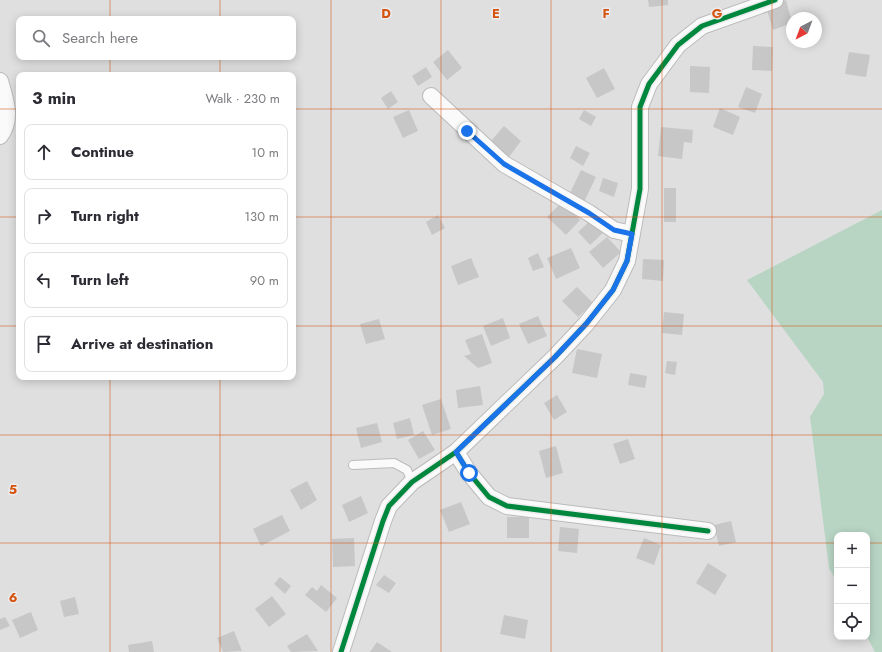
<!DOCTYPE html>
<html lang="en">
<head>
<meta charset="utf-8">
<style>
  body { margin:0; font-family:Jost,sans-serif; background:#f7f7f7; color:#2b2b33 }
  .controls { position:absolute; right:12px; bottom:12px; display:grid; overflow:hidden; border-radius:8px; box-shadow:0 2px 10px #0003 }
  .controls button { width:36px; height:36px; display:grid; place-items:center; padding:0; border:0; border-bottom:1px solid #e1e1e2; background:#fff; color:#2b2b33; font:20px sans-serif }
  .compass { position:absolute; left:786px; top:12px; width:36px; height:36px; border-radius:50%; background:#fff; box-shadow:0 2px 10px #0003; rotate:221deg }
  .stop { position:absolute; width:12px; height:12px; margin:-9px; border:3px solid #1a73e8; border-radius:50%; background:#fff }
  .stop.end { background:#1a73e8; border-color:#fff; box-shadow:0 1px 4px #0008 }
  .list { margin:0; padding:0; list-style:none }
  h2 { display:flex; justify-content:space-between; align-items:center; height:52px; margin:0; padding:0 16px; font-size:17px }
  h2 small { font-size:13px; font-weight:400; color:#7c7c81 }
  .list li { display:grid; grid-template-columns:26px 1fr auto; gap:12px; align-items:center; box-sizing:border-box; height:56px; margin:0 8px 8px; padding:0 8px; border:1px solid #e1e1e2; border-radius:8px }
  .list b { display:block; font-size:15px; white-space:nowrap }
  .list em { font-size:13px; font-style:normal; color:#7c7c81 }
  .icon { flex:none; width:22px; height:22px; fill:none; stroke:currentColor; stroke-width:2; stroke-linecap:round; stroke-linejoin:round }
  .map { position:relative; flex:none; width:882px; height:652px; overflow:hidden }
  .search { position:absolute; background:#fff; box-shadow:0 2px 10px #0003; left:16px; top:16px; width:280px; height:44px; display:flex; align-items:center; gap:10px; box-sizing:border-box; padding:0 14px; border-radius:8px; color:#7c7c81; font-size:15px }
  .panel { position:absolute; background:#fff; box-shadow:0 2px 10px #0003; left:16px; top:72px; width:280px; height:308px; border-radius:8px }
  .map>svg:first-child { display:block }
  .green { fill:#b8d5c4 }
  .building { fill:#c7c7c7 }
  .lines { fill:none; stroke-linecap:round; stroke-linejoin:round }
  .service-casing { stroke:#bbb; stroke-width:10 }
  .minor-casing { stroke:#bbb; stroke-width:18 }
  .service { stroke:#fafafa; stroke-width:8 }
  .minor { stroke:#fafafa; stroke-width:16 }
  .cycleway-casing { stroke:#ececee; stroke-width:8 }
  .cycleway { stroke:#00873e; stroke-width:5 }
  .route { stroke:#1a73e8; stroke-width:5 }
  .grid { fill:none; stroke:#d5540f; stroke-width:1; stroke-opacity:0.55 }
  .grid-label { font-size:13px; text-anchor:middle; font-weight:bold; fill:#d5540f; stroke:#ececee; stroke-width:3; stroke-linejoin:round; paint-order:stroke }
</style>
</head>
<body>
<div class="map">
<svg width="882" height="652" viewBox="0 0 882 652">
  <rect width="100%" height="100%" fill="#dfdfdf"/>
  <path class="green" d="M882 210V652H875L867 637V535H837V582L829 568 810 417 824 394 823 382 747 280Z"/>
  <path class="building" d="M648 0H668V5L649 7Z
    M786 0 792 23 773 30 766 7Z
    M753 46 773 47 772 71 752 70Z
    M448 50 462 68 447 80 433 62Z
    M849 52 870 55 866 77 845 74Z
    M690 66 710 67 709 93 690 92Z
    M426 67 432 77 418 86 412 76Z
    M604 68 615 89 597 98 586 78Z
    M746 87 762 94 755 113 738 107Z
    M391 91 398 102 388 109 381 98Z
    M720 108 740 117 733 135 713 127Z
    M409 110 418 131 403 138 393 117Z
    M584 110 596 117 591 126 579 119Z
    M504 126 521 141 509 157 491 141Z
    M661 127 693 130 692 143 684 142 682 159 658 156Z
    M576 146 590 153 583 166 570 158Z
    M581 170 596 177 584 202 569 195Z
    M603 178 618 183 614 197 599 191Z
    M664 188H676V222H664Z
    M562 202 580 220 566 235 547 217Z
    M438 215 445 228 432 235 426 222Z
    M592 219 604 232 590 245 578 232Z
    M607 237 621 252 603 268 589 252Z
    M571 248 580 268 556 279 547 258Z
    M538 253 544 267 533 271 528 258Z
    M471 258 479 277 458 285 451 266Z
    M643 259 664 260 663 281 642 279Z
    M577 287 593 303 578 317 562 301Z
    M664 312 684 314 682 335 662 333Z
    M538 316 547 336 528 344 519 324Z
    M503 318 510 338 491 346 483 326Z
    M379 319 385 339 366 344 360 324Z
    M482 334 492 363 478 368 464 356 471 354 465 340Z
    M577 349 602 354 597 378 572 373Z
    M667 361 677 362 675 375 665 373Z
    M630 373 647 376 645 388 628 385Z
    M480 386 483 405 458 408 456 390Z
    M557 395 567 412 554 420 544 403Z
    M441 399 451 429 432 435 422 405Z
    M410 418 414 435 397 439 393 423Z
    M377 423 382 442 361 448 356 428Z
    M423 431 435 450 419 459 408 440Z
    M628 439 635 459 620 464 613 444Z
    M556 446 563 473 546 478 539 451Z
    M307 481 317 500 301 510 290 490Z
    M361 496 368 513 349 522 342 505Z
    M461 502 470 524 449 532 440 510Z
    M282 515 290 531 261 546 253 529Z
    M507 517H529V538H507Z
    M731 521 736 542 719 546 714 525Z
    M560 527 579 529 577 553 558 551Z
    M354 538 355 566 333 567 332 539Z
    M644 538 661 545 654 565 636 558Z
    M708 563 727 575 715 595 696 583Z
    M384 575 396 583 389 593 376 585Z
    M280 577 291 586 285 594 274 584Z
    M321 585 337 598 326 612 305 595 312 587 317 591Z
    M272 596 286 614 269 627 255 609Z
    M75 597 79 614 64 617 60 601Z
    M31 612 38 630 20 638 12 620Z
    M504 615 528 620 525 639 500 634Z
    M5 617 10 626 0 630V619Z
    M234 631 242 651 223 652 217 638Z
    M307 634 318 651 291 652 287 646Z
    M152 641 154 652H129L128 645Z
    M377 642 392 652H370Z"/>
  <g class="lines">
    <g class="service-casing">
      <path id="service" d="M353 465 394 463 407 470 412 482"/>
    </g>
    <g class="minor-casing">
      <path id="minor" d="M0 81C5 99 13 119 0 136
        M431 96 504 164 589 213 614 230 632 234
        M456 452 469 473 489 497 507 506 708 531
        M341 652 383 521 389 506 412 482 456 452 555 357 586 324 613 290 627 261 640 189V107L649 84 678 45 702 26 775 0"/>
    </g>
    <use href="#service" class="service"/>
    <use href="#minor" class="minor"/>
    <g class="cycleway-casing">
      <path id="cycleway" d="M456 452 469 473 489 497 507 506 708 531
        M341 652 383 521 389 506 412 482 456 452 555 357 586 324 613 290 627 261 640 189V107L649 84 678 45 702 26 775 0"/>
    </g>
    <use href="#cycleway" class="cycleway"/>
  </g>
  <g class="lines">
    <path class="route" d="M467 131 504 164 589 213 614 230 632 234 627 261 613 290 586 324 555 357 456 452 469 473"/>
  </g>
  <path class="grid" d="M110 0V19M220 0V19M331 0V652M441 0V652M551 0V652M662 0V652M772 0V652M110 57V75M220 57V75M0 109H19M293 109H882M0 217H19M293 217H882M0 326H19M293 326H882M110 377V652M220 377V652M0 435H882M0 543H837M867 543H882"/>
  <g class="grid-label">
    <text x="386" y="18">D</text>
    <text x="496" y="18">E</text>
    <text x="606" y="18">F</text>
    <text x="717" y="18">G</text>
    <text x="13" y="494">5</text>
    <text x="13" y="602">6</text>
  </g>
</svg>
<div class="controls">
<button>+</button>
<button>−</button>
<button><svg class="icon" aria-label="locate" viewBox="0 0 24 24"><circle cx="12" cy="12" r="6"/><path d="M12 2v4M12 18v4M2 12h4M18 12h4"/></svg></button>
</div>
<svg class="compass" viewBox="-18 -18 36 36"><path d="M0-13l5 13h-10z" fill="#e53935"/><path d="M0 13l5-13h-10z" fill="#7c7c81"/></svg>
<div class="stop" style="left:469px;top:473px"></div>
<div class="stop end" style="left:467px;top:131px"></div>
<div class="search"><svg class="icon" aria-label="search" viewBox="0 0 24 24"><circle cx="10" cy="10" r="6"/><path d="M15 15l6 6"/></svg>Search here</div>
<section class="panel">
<h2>3 min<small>Walk · 230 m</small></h2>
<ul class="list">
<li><svg class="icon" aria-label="ahead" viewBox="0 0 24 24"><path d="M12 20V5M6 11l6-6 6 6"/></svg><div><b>Continue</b></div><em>10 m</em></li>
<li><svg class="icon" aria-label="right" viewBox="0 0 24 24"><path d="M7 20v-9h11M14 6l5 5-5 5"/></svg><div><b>Turn right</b></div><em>130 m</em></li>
<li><svg class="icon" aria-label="left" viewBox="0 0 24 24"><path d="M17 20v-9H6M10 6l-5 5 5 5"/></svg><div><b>Turn left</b></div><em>90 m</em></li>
<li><svg class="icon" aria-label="arrive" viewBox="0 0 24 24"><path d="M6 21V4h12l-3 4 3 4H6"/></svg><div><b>Arrive at destination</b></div></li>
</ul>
</section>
</div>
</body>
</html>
